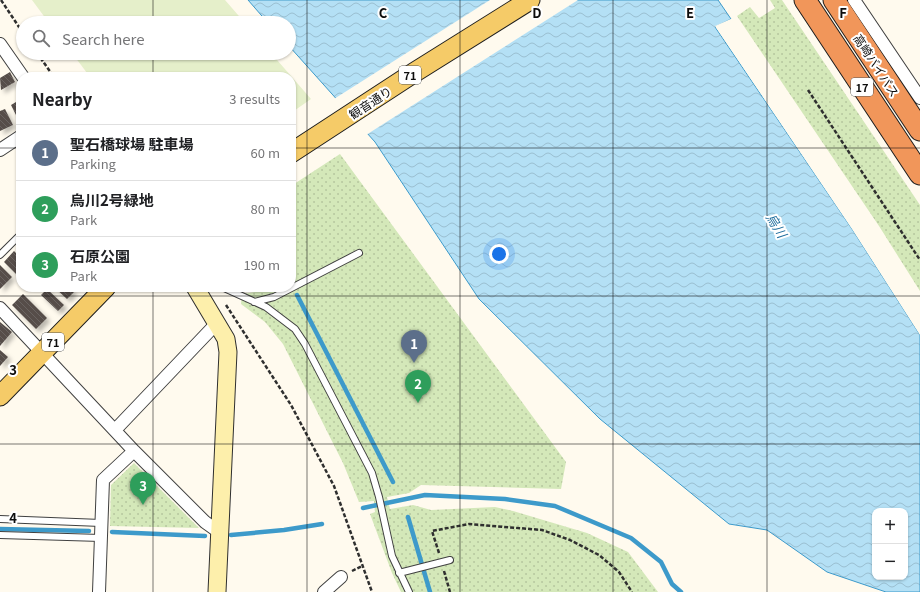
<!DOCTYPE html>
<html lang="en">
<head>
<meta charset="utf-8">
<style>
  body { margin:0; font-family:Georgia,"Noto Sans JP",serif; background:#f6f6f6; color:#202124 }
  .controls { position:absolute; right:12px; bottom:12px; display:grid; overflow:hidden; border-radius:8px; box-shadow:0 1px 3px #0004 }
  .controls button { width:36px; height:36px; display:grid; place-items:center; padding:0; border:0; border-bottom:1px solid #e0e0e0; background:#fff; color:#202124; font:20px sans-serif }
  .you { position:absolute; left:499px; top:254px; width:14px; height:14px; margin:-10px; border:3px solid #fff; border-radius:50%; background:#1a73e8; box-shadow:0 0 0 6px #1a73e833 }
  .badge { display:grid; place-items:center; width:26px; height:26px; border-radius:50%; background:#0f766e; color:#fff; font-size:13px; font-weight:700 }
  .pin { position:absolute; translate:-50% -33px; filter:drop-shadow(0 1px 2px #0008) }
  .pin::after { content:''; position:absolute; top:21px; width:14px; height:12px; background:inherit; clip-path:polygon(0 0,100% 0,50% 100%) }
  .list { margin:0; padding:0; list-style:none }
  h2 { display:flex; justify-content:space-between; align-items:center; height:52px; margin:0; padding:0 16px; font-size:17px }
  h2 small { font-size:13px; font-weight:400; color:#757577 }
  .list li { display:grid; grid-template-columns:26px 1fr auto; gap:12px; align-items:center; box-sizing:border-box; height:56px; padding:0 16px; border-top:1px solid #e0e0e0 }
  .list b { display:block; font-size:15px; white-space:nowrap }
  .list p { margin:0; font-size:13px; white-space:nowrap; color:#757577 }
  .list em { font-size:13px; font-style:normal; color:#757577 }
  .icon { flex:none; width:22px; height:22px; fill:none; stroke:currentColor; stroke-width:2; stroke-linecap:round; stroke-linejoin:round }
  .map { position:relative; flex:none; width:920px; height:592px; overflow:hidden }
  .search { position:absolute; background:#fff; box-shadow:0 1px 3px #0004; left:16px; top:16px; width:280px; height:44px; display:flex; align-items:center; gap:10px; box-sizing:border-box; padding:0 14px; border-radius:22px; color:#757577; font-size:15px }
  .panel { position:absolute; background:#fff; box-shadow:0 1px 3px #0004; left:16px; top:72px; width:280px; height:220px; border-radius:16px }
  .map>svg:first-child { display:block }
  .grass { fill:url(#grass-dots) }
  .pitch { fill:#e5efca }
  .water { fill:url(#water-waves); stroke:#3d9aca; fill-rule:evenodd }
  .pier { fill:#fffaee }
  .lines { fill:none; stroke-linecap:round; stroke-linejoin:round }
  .stream { stroke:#3d9aca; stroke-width:4.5 }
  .building { fill:url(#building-back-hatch); filter:url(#shadow) }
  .lane-casing { stroke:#404040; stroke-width:8 }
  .street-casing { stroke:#404040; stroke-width:14 }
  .secondary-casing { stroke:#2f2f2f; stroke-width:19 }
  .primary-casing { stroke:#1e1e1e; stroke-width:21 }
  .highway-casing { stroke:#1e1e1e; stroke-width:23 }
  .path { stroke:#2f2f2f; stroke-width:2.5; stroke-dasharray:4 2; stroke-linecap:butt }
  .lane { stroke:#fff; stroke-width:6 }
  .street { stroke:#fff; stroke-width:12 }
  .secondary { stroke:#fdefab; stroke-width:17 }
  .primary { stroke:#f5cb68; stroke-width:19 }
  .highway { stroke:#f1965a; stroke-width:21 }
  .grid { fill:none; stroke:#0d0d0d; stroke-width:1; stroke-opacity:0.55 }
  .labels { text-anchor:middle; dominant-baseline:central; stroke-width:4; stroke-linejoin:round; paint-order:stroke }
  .shield { fill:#fff; stroke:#565656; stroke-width:1 }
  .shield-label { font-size:11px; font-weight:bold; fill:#0d0d0d }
  .street-label { font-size:12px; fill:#0d0d0d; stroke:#fff }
  .water-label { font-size:13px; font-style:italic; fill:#1a6b9c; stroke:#fff }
  .grid-label { font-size:13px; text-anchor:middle; font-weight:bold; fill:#0d0d0d; stroke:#fff; stroke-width:4; stroke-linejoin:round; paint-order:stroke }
</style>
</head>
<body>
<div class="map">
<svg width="920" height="592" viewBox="0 0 920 592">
  <defs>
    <pattern id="grass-dots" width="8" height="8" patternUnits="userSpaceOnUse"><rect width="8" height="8" fill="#d4e8b9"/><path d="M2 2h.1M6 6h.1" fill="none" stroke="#b5c69e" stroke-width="1.8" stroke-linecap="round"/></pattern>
    <pattern id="water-waves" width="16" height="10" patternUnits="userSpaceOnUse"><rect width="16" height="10" fill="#b4e0f5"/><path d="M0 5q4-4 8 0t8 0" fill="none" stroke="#9abfd1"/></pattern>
    <pattern id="building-back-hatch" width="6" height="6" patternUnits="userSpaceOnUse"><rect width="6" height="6" fill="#564e4a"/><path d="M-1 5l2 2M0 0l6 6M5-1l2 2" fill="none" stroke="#696360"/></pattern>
    <filter id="shadow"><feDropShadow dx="3.5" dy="3.5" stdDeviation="2" flood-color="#0004"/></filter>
  </defs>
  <rect width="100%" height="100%" fill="#fffaee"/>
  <path class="grass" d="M770 0H782L920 205V291L879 226 737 16 750 7 759 18 775 8Z
    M340 154 566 462 561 489 421 485 409 493 387 497 390 509 413 505 431 510 495 507 513 511 587 533 628 552 658 592H401L392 573 370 514 375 512 374 501 359 502 343 463 283 344 265 322 241 304 242 294C259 292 275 287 291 287V186Z
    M134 463 199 528 110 526 111 485Z"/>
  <path class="pitch" d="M32 0H225L245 23H49Z
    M72 53H271L311 99 291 113V77H90Z"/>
  <path class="water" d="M248 0H718L731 19 715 27 852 229 920 335V592H886L827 572 767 530 729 524 600 419 479 299 375 142 289 46V23H268ZM875 511H905V577H875Z"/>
  <path class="pier" d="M490 0H578L366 135 334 99Z
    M733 18V20L718 27 854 228 920 331V335L852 229 715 26Z"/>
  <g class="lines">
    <path class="stream" d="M297 295 393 482
      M363 508 425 495 505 499 555 506 631 538 661 562 672 584 681 592
      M408 517 430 592
      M0 529 89 531
      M112 532 205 536
      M231 535 284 530 322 524"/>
  </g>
  <path class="building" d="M10 72 15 82 1 90 0 78Z
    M21 99V118L18 119 11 105Z
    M5 109 13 125 0 131V111Z
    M14 251 21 258V269L16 274 4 262Z
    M0 265 12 277 0 289Z
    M54 287H69L74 292 67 299Z
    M47 289 64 305 58 311 41 295Z
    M23 294 47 318 36 329 12 305Z
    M0 322 12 332 0 346Z
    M0 350 8 357 0 366Z"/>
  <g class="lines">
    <g class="lane-casing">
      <path id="lane" d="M0 255 21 234
        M222 287 266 307 295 329 305 344 372 473 379 497 392 556 409 592
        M254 302 274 297 359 253
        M0 519 101 523
        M0 535 101 538
        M399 573 450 560"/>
    </g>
    <g class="street-casing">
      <path id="street" d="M854 0 920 98
        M0 44 23 77
        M0 150 21 136
        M0 308 134 451 205 522 219 532
        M115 430 217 323
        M99 592 103 480 134 451
        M324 592 341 577"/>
    </g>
    <g class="secondary-casing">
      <path id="secondary" d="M195 287 226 339 228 352 217 592"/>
    </g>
    <g class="primary-casing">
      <path id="primary" d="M291 153 415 72 530 0
        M0 396 106 287"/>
    </g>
    <g class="highway-casing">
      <path id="highway" d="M805 0 920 174
        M834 0 920 130"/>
    </g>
    <path class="path" d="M1 0 23 33
      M37 53 54 77
      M808 90 920 260
      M226 305 291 405 334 486 372 592
      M439 553 432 531 469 524 542 530 570 540 599 555 619 572 632 592
      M352 571 362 566
      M444 571 450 592"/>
    <use href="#lane" class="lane"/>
    <use href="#street" class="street"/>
    <use href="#secondary" class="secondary"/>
    <use href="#primary" class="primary"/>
    <use href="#highway" class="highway"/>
  </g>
  <path class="grid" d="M153 0V23M307 0V592M460 0V592M613 0V592M767 0V592M153 53V77M0 148H21M291 148H920M153 287V592M0 296H920M0 444H920"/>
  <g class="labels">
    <g class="shield">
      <rect x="399" y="66" width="22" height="18" rx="3"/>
      <rect x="851" y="78" width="22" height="18" rx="3"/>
      <rect x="42" y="333" width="22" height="18" rx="3"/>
    </g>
    <g class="shield-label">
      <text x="410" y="75">71</text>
      <text x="862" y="87">17</text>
      <text x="53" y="342">71</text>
    </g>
    <g class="street-label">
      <text transform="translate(877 65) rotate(57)">高崎バイパス</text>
      <text transform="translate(370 102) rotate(-33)">観音通り</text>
    </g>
    <g class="water-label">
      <text transform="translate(777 225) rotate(58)">烏川</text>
    </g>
  </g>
  <g class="grid-label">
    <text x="383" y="18">C</text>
    <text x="537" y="18">D</text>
    <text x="690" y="18">E</text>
    <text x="843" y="18">F</text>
    <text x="13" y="375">3</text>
    <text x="13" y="523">4</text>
  </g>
</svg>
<div class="controls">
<button>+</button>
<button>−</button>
</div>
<div class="you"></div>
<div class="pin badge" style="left:414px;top:363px;background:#5c6f8a">1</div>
<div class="pin badge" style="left:418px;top:403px;background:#2e9e5b">2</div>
<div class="pin badge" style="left:143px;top:505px;background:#2e9e5b">3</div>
<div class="search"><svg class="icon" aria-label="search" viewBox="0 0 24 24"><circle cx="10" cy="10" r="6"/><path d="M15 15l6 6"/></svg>Search here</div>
<section class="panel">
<h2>Nearby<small>3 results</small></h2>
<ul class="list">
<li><span class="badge" style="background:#5c6f8a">1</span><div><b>聖石橋球場 駐車場</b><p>Parking</p></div><em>60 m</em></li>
<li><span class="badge" style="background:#2e9e5b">2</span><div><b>烏川2号緑地</b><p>Park</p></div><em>80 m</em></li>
<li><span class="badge" style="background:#2e9e5b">3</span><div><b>石原公園</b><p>Park</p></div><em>190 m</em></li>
</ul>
</section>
</div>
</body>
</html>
